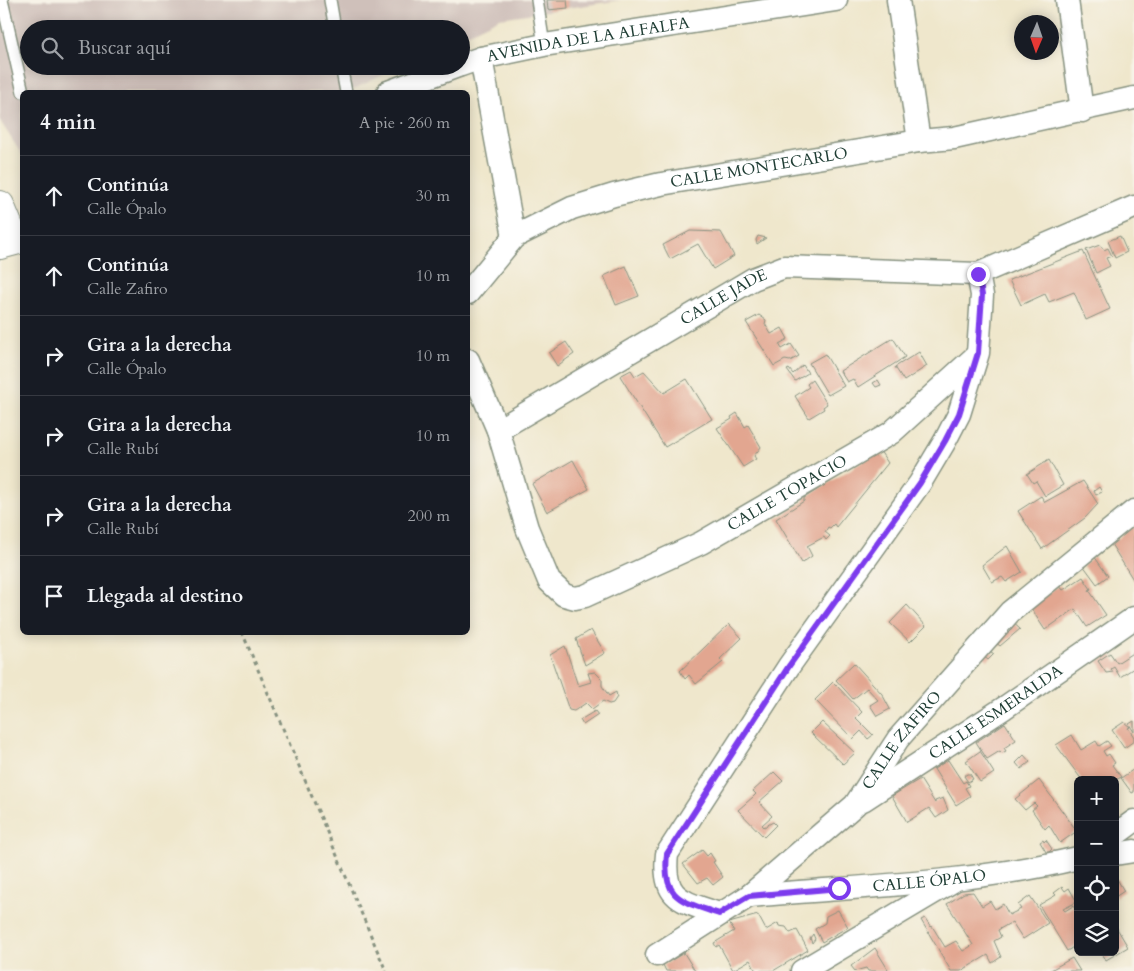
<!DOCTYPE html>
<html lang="es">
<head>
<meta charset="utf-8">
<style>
  body { margin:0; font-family:Cardo,serif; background:#242831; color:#f1f3f6 }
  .controls { position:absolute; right:15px; bottom:15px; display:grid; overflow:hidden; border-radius:8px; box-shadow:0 2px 12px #0003 }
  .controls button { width:45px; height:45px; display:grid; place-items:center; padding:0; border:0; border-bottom:1px solid #363941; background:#171b24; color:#f1f3f6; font:25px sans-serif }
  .compass { position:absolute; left:1014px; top:15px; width:45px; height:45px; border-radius:50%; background:#171b24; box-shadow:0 2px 12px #0003; rotate:182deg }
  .stop { position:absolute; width:15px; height:15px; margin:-11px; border:4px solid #7c3aed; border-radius:50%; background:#fff }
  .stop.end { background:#7c3aed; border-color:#fff; box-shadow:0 1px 5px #0008 }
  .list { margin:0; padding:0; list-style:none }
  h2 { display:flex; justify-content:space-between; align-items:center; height:65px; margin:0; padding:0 20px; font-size:21px }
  h2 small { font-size:16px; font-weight:400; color:#9ea1a6 }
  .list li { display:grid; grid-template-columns:32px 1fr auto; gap:15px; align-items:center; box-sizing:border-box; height:80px; padding:0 20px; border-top:1px solid #363941 }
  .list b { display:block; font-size:19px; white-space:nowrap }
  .list p { margin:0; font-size:16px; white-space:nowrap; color:#9ea1a6 }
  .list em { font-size:16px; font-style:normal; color:#9ea1a6 }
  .icon { flex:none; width:28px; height:28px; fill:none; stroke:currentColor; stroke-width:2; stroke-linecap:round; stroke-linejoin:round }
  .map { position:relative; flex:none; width:1134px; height:971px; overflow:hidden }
  .search { position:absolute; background:#171b24; box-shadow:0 2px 12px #0003; left:20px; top:20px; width:450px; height:55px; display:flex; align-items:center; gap:12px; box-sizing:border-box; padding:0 18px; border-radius:28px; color:#9ea1a6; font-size:19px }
  .panel { position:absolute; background:#171b24; box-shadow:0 2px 12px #0003; left:20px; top:90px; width:450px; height:545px; border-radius:8px }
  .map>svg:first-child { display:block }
  .industrial { fill:#cfc0ba }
  .building { fill:#e2a690 }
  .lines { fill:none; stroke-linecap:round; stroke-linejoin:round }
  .lane-casing { stroke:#879280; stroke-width:14 }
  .street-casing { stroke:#879280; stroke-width:25 }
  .secondary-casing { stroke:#879280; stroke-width:30 }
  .path { stroke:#879280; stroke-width:3; stroke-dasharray:4 4; stroke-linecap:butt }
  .lane { stroke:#fff; stroke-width:11 }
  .street { stroke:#fff; stroke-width:22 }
  .secondary { stroke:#fff; stroke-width:28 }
  .route { stroke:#7c3aed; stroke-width:6 }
  .labels { text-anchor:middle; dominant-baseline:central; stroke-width:4.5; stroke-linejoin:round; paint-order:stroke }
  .street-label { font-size:16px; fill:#1f3d34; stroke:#f7f3e8 }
</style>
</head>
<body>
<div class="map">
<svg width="1134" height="971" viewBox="0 0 1134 971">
  <rect width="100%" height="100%" fill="#f7f3e8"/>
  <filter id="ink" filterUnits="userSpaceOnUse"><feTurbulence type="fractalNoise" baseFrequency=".02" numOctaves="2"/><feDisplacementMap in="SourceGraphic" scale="10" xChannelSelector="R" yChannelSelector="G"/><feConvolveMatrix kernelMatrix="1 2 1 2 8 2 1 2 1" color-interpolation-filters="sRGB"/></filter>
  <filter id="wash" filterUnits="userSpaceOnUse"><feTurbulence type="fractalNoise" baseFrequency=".0096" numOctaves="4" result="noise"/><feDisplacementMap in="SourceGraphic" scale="20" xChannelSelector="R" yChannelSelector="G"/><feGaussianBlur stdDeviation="1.12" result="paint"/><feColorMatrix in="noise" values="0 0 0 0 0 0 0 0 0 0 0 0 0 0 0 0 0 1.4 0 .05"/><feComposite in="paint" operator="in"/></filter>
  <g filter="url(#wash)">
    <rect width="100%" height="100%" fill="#efe7cc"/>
    <path class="industrial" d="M0 0H621L500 18 461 37V29H29V66H401L348 92H22V155L0 121Z"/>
    <g id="blocks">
      <path class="building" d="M547 0H567L568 8 548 10Z
        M690 231 721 232 734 256 713 269 698 244 670 259 663 245Z
        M758 236 766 238 757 244 756 240Z
        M1120 236 1127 252 1115 258 1108 241Z
        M1100 245 1104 250 1108 248 1112 256 1106 258 1110 266 1096 273 1086 250Z
        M1083 251 1110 309 1086 320 1074 292 1049 302 1045 294 1021 305 1009 280Z
        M626 266 639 296 616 305 604 276Z
        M759 315 766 320 765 324 771 334 782 328 788 339 779 344 782 349 791 344 799 356 790 361 785 360 774 366 746 322Z
        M893 338 905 357 858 387 853 379 847 382 840 371Z
        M566 342 574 354 557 366 549 353Z
        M919 352 927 366 904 381 895 367Z
        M825 354 844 386 828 395 809 363Z
        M803 365 808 373 795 381 787 370 789 369 793 374Z
        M631 370 635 376 644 371 664 393 687 379 712 419 665 447 620 376Z
        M812 380 827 404 823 407 824 409 809 418 795 396 809 387 807 384Z
        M878 380 881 385 876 387 873 383Z
        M737 413 745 427 748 425 761 447 754 456 756 459 743 467 717 428 732 419 731 417Z
        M880 451 888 463 836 527 834 524 830 528 828 527 825 532 830 536 826 540 824 537 807 546 812 556 802 563 776 519 804 501V498Z
        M573 460 589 489 547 512 532 484Z
        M1049 460 1063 485 1045 496 1036 481 1033 483 1027 474Z
        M1083 481 1098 504 1085 518 1042 549 1018 511 1041 496 1045 502Z
        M1099 487 1102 492 1096 495 1094 491Z
        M1134 526V581L1111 544Z
        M1007 546 1022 572 1006 582 1002 577 992 582 982 565Z
        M1094 556 1108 576 1097 584 1083 565Z
        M1083 577 1091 589 1089 590 1106 615 1087 627 1075 609 1045 630 1030 607 1059 585 1063 590Z
        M907 605 926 626 910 642 890 623Z
        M1011 621 1020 629 1000 646 994 641Z
        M729 624 742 638 720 659 723 662 696 684 689 675 685 679 680 671Z
        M591 630 605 653 585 665 576 639Z
        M565 646 578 686 591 682 588 673 595 672 602 679V686L609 696 616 692 617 697 613 703 609 704 603 701 592 709 586 703 574 711 569 710 550 655Z
        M987 649 994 654 988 660 982 655Z
        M1134 652V668L1120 677 1114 667 1111 669 1113 672 1106 673 1098 661 1110 653 1117 663Z
        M854 663 882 694 890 709 877 716 870 705 878 700 867 688 853 699 836 680Z
        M833 682 862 712 856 718 873 735 868 739 861 731 853 739 815 700Z
        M595 711 598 715 583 725 580 720Z
        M1134 721V732L1129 724Z
        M822 722 855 753 843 764 811 733Z
        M1124 722 1130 727 1128 728 1134 737V741L1124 748 1112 730Z
        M1005 723 1016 740 1004 748 1006 751 1002 753 1000 751 987 759 976 742Z
        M1072 735 1081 750 1096 741 1099 746 1107 741 1111 746 1103 751 1106 756 1109 754 1115 763 1112 765 1121 777 1115 781 1082 780 1056 745Z
        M980 751 994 773 980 782 966 761Z
        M1024 755 1030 762 1021 769 1016 763Z
        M948 760 963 783 966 781 969 786 965 788 970 796 956 805 934 769Z
        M1134 769V792L1132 793 1121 778Z
        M774 772 783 781 759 802 772 816 762 825 764 827 773 822 776 825 764 837 738 810 753 797 756 794 753 791Z
        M967 774H970L973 779 968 782 964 776Z
        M920 779 935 803V801L943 798 948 810 936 818 929 808 907 822 892 796Z
        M1039 780 1077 831 1060 843 1049 825 1045 829 1032 810 1037 806 1034 803 1025 810 1015 799Z
        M1043 840 1044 842 1046 840 1052 849 1049 852H1046L1040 842Z
        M702 850 707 856 710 853 715 861 713 862 723 877 713 885 707 878 698 883 683 864Z
        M1117 879 1124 891 1115 897V880Z
        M1062 887 1065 891 1069 888 1077 902 1063 909 1065 911 1073 906 1078 914V944L1067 951 1039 905 1056 895 1054 893Z
        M973 892 982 906 990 901 995 909 1003 904 1009 915 1021 909 1018 905 1030 896 1048 923 1023 939 1012 922 998 930 1001 937 994 941 1001 957 992 963 988 955 961 971H951L921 920 925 918 931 927 932 926 945 947 956 941 963 951 973 945 947 904 964 893Z
        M838 910 848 927 822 942 815 929 825 923 826 916Z
        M758 915 766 930 778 923 779 926 786 927 790 933 797 930 808 950 773 971H756L750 960 733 970 719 945 716 947 714 943 734 931 729 923Z
        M1115 925 1128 947 1106 960 1101 952H1115Z
        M813 934 815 939 812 943 810 938Z
        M875 948 889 971H868L866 968 855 971 851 966Z
        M684 953 695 971H666L663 965Z
        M1072 958 1080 971H1049Z"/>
    </g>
  </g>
  <g filter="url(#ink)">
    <use href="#blocks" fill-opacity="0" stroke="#879280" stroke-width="1"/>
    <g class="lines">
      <g class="lane-casing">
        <path id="lane" d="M2 0 23 92
          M330 0 335 29
          M537 0 544 45
          M341 66 346 92"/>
      </g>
      <g class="street-casing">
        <g id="street">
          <path d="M898 0 919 141"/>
          <path d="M1067 0 1082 111"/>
          <path d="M481 58 514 237"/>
          <path id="s1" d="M461 65 481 58 544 45 836 0"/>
          <path d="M388 92 458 66"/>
          <path id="s2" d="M468 293 514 237 572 208 614 195 661 184 919 141 954 138 1134 98"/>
          <path id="s3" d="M468 360 498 430 527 528 549 581 564 595 575 598 585 596 701 543 891 433 976 356"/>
          <path id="s4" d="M498 430 753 279 784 267 978 274 1134 207"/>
          <path id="s5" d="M863 800 1004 708 1134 618"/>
          <path d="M1115 835 1134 821"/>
          <path d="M1115 854 1134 851"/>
          <path id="s6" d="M749 896C859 886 971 884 1078 858"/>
          <path d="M719 914C682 901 662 900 667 854L789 666 920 483 945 441 959 414 978 353 982 295 978 274"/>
          <path id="s7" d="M657 955 749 896 855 805 898 739 1010 612 1134 511"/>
          <path d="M802 971 953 881"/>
        </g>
      </g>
      <g class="secondary-casing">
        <path id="secondary" d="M0 205 15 241 0 245"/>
      </g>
      <path class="path" d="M242 632 386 971"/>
      <use href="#lane" class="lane"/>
      <use href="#street" class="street"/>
      <use href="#secondary" class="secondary"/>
    </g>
  </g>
  <g class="lines" filter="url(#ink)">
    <path class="route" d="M839 888 749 896 719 914C682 901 662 900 667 854L789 666 920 483 945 441 959 414 978 353 982 295 978 274"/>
  </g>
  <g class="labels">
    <g class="street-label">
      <text stroke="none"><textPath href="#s1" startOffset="130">AVENIDA DE LA ALFALFA</textPath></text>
      <text stroke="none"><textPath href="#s2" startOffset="329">CALLE MONTECARLO</textPath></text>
      <text stroke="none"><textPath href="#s4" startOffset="262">CALLE JADE</textPath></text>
      <text stroke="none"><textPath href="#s3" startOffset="505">CALLE TOPACIO</textPath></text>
      <text stroke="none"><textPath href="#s5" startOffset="159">CALLE ESMERALDA</textPath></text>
      <text stroke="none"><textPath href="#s7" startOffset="329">CALLE ZAFIRO</textPath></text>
      <text stroke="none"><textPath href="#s6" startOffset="181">CALLE ÓPALO</textPath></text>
    </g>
  </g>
</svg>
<div class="controls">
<button>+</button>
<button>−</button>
<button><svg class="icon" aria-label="locate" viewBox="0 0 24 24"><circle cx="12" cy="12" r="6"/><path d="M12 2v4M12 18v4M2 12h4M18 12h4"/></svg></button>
<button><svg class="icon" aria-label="layers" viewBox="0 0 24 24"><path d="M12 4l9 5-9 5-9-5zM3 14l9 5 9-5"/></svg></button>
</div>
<svg class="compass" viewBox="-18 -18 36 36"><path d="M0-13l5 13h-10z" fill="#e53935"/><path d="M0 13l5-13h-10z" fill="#9ea1a6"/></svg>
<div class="stop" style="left:839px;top:888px"></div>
<div class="stop end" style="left:978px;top:274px"></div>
<div class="search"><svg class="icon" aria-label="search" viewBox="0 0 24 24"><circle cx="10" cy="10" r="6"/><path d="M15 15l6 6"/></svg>Buscar aquí</div>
<section class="panel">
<h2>4 min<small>A pie · 260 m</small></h2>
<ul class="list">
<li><svg class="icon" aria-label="ahead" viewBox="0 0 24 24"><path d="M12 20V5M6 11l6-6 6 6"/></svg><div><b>Continúa</b><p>Calle Ópalo</p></div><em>30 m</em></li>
<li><svg class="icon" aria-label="ahead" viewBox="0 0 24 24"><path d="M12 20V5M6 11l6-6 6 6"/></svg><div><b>Continúa</b><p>Calle Zafiro</p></div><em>10 m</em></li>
<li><svg class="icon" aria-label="right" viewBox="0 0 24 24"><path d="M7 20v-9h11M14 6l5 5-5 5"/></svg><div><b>Gira a la derecha</b><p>Calle Ópalo</p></div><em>10 m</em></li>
<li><svg class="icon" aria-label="right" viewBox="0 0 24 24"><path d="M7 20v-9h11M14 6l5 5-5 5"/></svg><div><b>Gira a la derecha</b><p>Calle Rubí</p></div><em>10 m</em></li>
<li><svg class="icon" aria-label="right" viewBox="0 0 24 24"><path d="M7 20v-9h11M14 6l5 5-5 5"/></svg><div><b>Gira a la derecha</b><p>Calle Rubí</p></div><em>200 m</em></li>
<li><svg class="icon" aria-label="arrive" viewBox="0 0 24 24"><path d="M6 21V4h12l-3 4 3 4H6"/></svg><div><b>Llegada al destino</b></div></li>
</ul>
</section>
</div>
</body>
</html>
